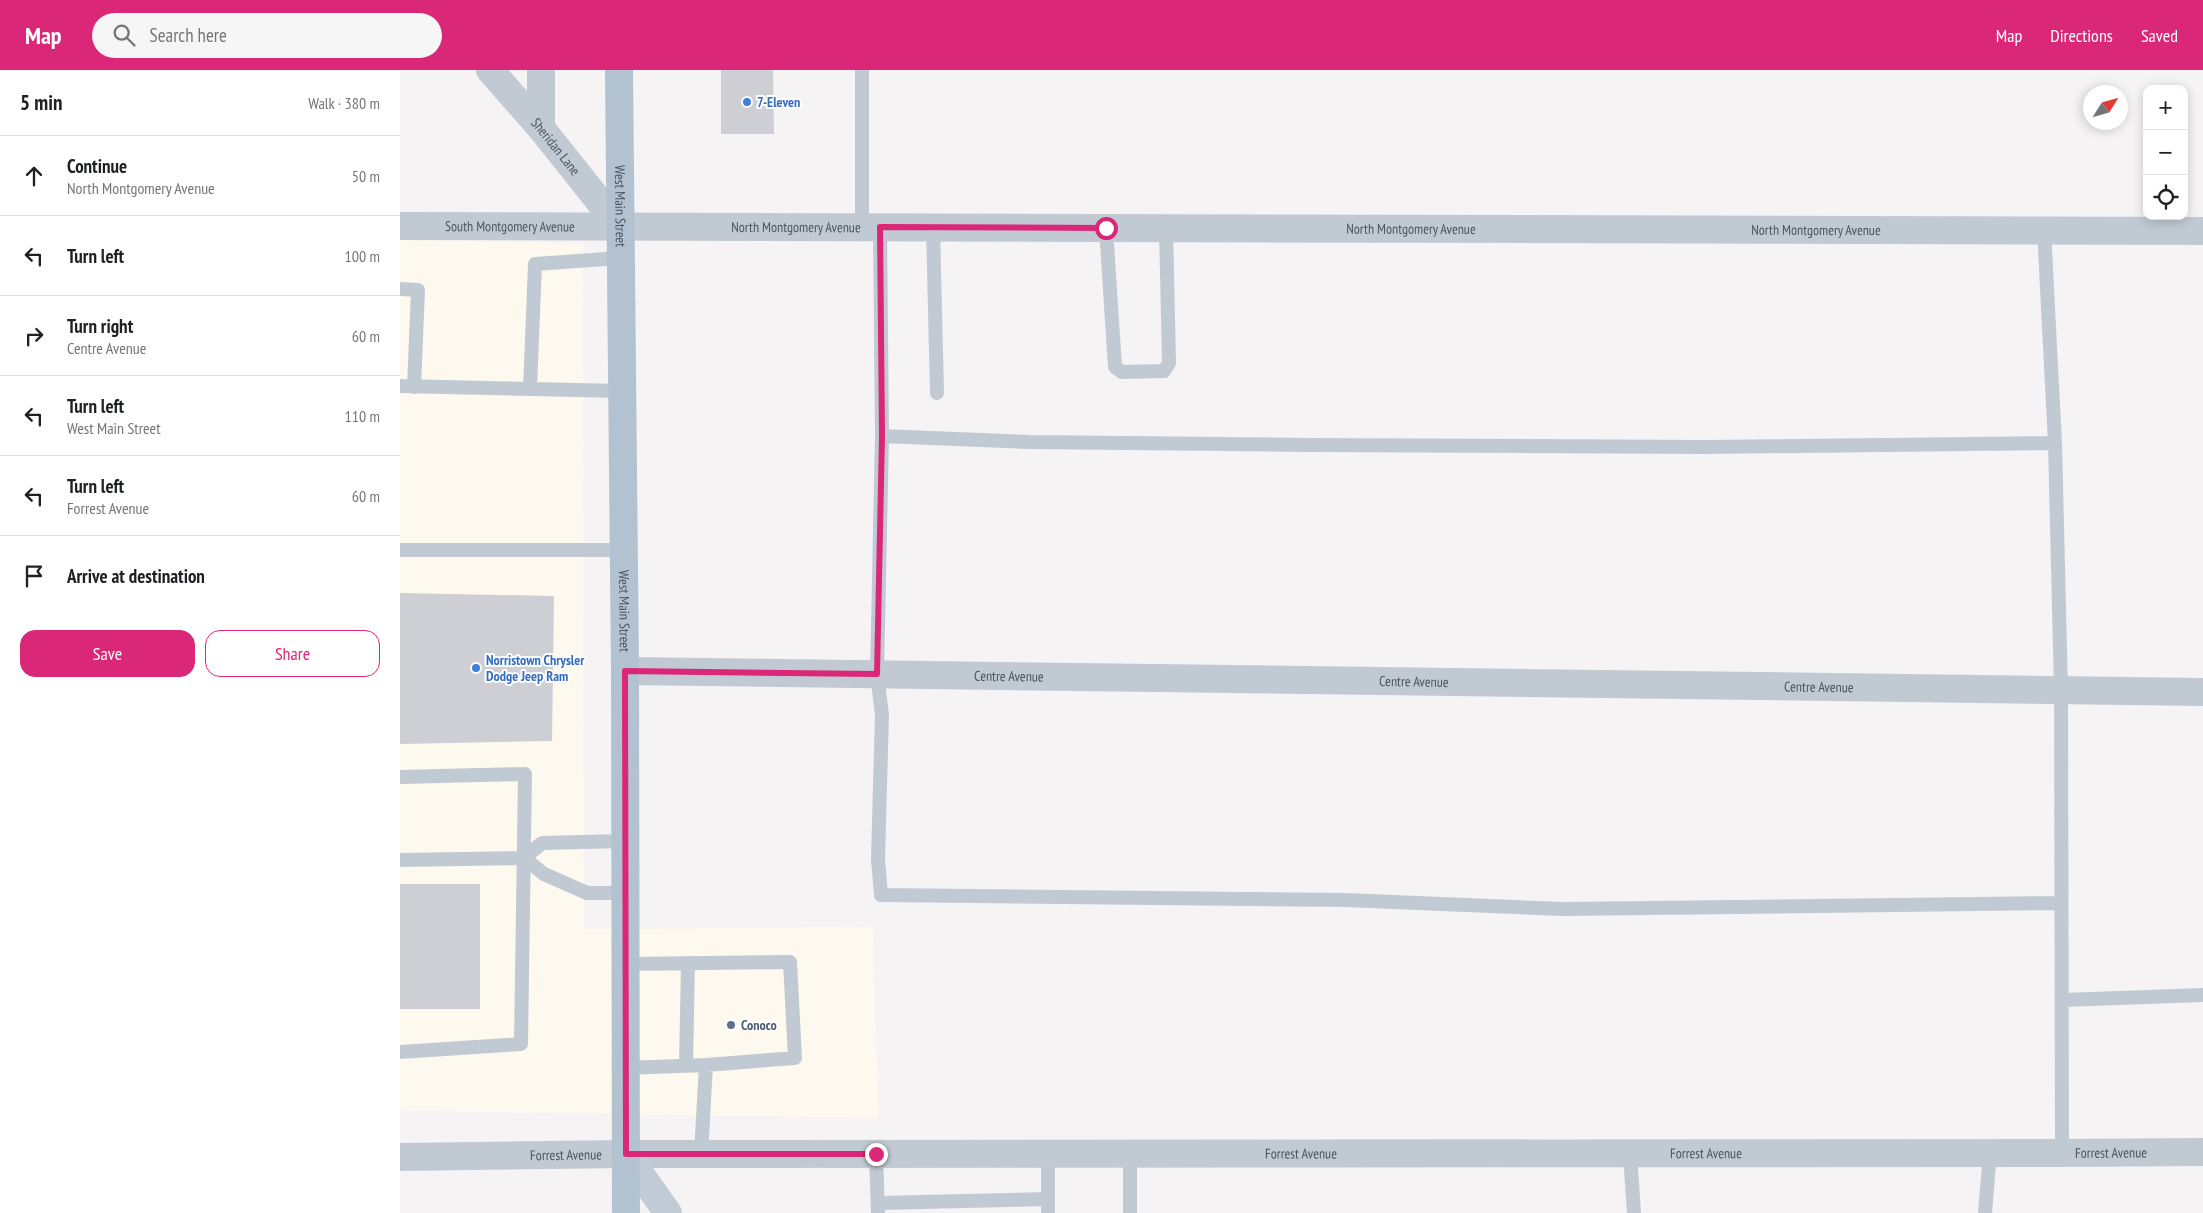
<!DOCTYPE html>
<html lang="en">
<head>
<meta charset="utf-8">
<style>
  body { margin:0; font-family:"PT Sans Narrow",sans-serif; background:#f6f6f6; color:#202124 }
  .controls { position:absolute; right:15px; top:15px; display:grid; overflow:hidden; border-radius:10px; box-shadow:0 2px 12px #0003 }
  .controls button { width:45px; height:45px; display:grid; place-items:center; padding:0; border:0; border-bottom:1px solid #e0e0e0; background:#fff; color:#202124; font:25px sans-serif }
  .compass { position:absolute; left:1683px; top:15px; width:45px; height:45px; border-radius:50%; background:#fff; box-shadow:0 2px 12px #0003; rotate:53deg }
  .stop { position:absolute; width:15px; height:15px; margin:-11px; border:4px solid #db2777; border-radius:50%; background:#fff }
  .stop.end { background:#db2777; border-color:#fff; box-shadow:0 1px 5px #0008 }
  .list { margin:0; padding:0; list-style:none }
  h2 { display:flex; justify-content:space-between; align-items:center; height:65px; margin:0; padding:0 20px; font-size:21px }
  h2 small { font-size:16px; font-weight:400; color:#757577 }
  .list li { display:grid; grid-template-columns:32px 1fr auto; gap:15px; align-items:center; box-sizing:border-box; height:80px; padding:0 20px; border-top:1px solid #e0e0e0 }
  .list b { display:block; font-size:19px; white-space:nowrap }
  .list p { margin:0; font-size:16px; white-space:nowrap; color:#757577 }
  .list em { font-size:16px; font-style:normal; color:#757577 }
  .actions { display:flex; gap:10px; padding:15px 20px }
  .actions a { flex:1; padding:11px 0; border:1px solid #db2777; border-radius:15px; text-align:center; font-size:18px; color:#db2777 }
  .actions .main { background:#db2777; color:#fff }
  .icon { flex:none; width:28px; height:28px; fill:none; stroke:currentColor; stroke-width:2; stroke-linecap:round; stroke-linejoin:round }
  .map { position:relative; flex:none; width:1803px; height:1143px; overflow:hidden }
  header { display:flex; align-items:center; gap:30px; box-sizing:border-box; height:70px; padding:0 25px; background:#db2777; color:#fff }
  header strong { font-size:24px }
  nav { display:flex; gap:28px; margin-inline-start:auto; font-size:18px }
  .search { width:350px; height:45px; background:#f6f6f6; display:flex; align-items:center; gap:12px; box-sizing:border-box; padding:0 18px; border-radius:28px; color:#757577; font-size:19px }
  main { display:flex }
  aside { flex:1; background:#fff }
  .map>svg:first-child { display:block }
  .commercial { fill:#fdf9ef }
  .building { fill:#cdcfd5 }
  .lines { fill:none; stroke-linecap:round; stroke-linejoin:round }
  .service { stroke:#c1cad2; stroke-width:14 }
  .minor { stroke:#c1cad2; stroke-width:28 }
  .secondary { stroke:#c1cbd6; stroke-width:28 }
  .primary { stroke:#b3c2d1; stroke-width:28 }
  .route { stroke:#db2777; stroke-width:6 }
  .shop-dot { fill:#3f7fe0; stroke:#fff; stroke-width:2 }
  .service-dot { fill:#5c6f8a; stroke:#fff; stroke-width:2 }
  .labels { text-anchor:middle; dominant-baseline:central; stroke-width:4; stroke-linejoin:round; paint-order:stroke }
  .shop-label { font-size:14px; font-weight:bold; fill:#366cbe; stroke:#fff; text-anchor:start }
  .street-label { font-size:14px; fill:#4a5661; stroke:#fff }
  .service-label { font-size:14px; font-weight:bold; fill:#4e5e75; stroke:#fff; text-anchor:start }
</style>
</head>
<body>
<header>
<strong>Map</strong>
<div class="search"><svg class="icon" aria-label="search" viewBox="0 0 24 24"><circle cx="10" cy="10" r="6"/><path d="M15 15l6 6"/></svg>Search here</div>
<nav><a>Map</a><a>Directions</a><a>Saved</a></nav>
</header>
<main>
<aside>
<h2>5 min<small>Walk · 380 m</small></h2>
<ul class="list">
<li><svg class="icon" aria-label="ahead" viewBox="0 0 24 24"><path d="M12 20V5M6 11l6-6 6 6"/></svg><div><b>Continue</b><p>North Montgomery Avenue</p></div><em>50 m</em></li>
<li><svg class="icon" aria-label="left" viewBox="0 0 24 24"><path d="M17 20v-9H6M10 6l-5 5 5 5"/></svg><div><b>Turn left</b></div><em>100 m</em></li>
<li><svg class="icon" aria-label="right" viewBox="0 0 24 24"><path d="M7 20v-9h11M14 6l5 5-5 5"/></svg><div><b>Turn right</b><p>Centre Avenue</p></div><em>60 m</em></li>
<li><svg class="icon" aria-label="left" viewBox="0 0 24 24"><path d="M17 20v-9H6M10 6l-5 5 5 5"/></svg><div><b>Turn left</b><p>West Main Street</p></div><em>110 m</em></li>
<li><svg class="icon" aria-label="left" viewBox="0 0 24 24"><path d="M17 20v-9H6M10 6l-5 5 5 5"/></svg><div><b>Turn left</b><p>Forrest Avenue</p></div><em>60 m</em></li>
<li><svg class="icon" aria-label="arrive" viewBox="0 0 24 24"><path d="M6 21V4h12l-3 4 3 4H6"/></svg><div><b>Arrive at destination</b></div></li>
</ul>
<div class="actions"><a class="main">Save</a><a>Share</a></div>
</aside>
<div class="map">
<svg width="1803" height="1143" viewBox="0 0 1803 1143">
  <rect width="100%" height="100%" fill="#f5f3f3"/>
  <path class="commercial" d="M0 170 183 173 184 859 473 857 478 1048 0 1041Z"/>
  <path class="building" d="M321 0H373L374 64H321Z
    M0 523 154 526 152 671 0 674Z
    M0 814H80V939H0Z"/>
  <g class="lines">
    <path class="service" d="M462 157V0
      M480 157 482 366 477 604 482 645 478 789 481 825 945 830 1163 839 1661 833
      M533 157 537 323
      M706 158 715 297 722 302 764 301 769 293 766 158
      M1644 160 1655 373
      M0 219 18 220 14 317
      M0 316 222 321
      M130 319 135 194 220 188
      M482 366 629 372 911 375 1303 377 1655 373 1661 620 1662 1083
      M0 480H223
      M0 707 125 704 121 974 0 982
      M124 788 144 804 187 823H225
      M0 790 124 788 142 773 224 771
      M226 894 390 892 395 988 306 995 301 1084
      M1663 930 1803 925
      M286 996 288 893
      M226 998 306 995
      M476 1084 478 1143
      M730 1084V1143
      M1230 1084 1234 1143
      M478 1133 648 1129
      M648 1143V1084
      M1585 1143 1590 1083"/>
    <g class="minor">
      <path id="s1" d="M90 0 141 58 219 156"/>
      <path d="M141 0V58"/>
      <path id="s2" d="M0 156 1803 161"/>
      <path id="s3" d="M225 601 1803 622"/>
      <path id="s4" d="M0 1087 226 1084 1662 1083 1803 1082"/>
    </g>
    <path class="secondary" d="M226 1084 268 1143"/>
    <path class="primary" id="s5" d="M219 0 225 601 226 1143"/>
  </g>
  <g class="lines">
    <path class="route" d="M476 1084H226L225 601 477 604 482 366 480 157 706 158"/>
  </g>
  <g class="shop-dot">
    <circle cx="347" cy="32" r="5"/>
    <circle cx="76" cy="598" r="5"/>
  </g>
  <circle class="service-dot" cx="331" cy="955" r="5"/>
  <g class="labels">
    <g class="shop-label">
      <text x="357" y="32">7-Eleven</text>
      <text x="86" y="590">Norristown Chrysler<tspan x="86" dy="16">Dodge Jeep Ram</tspan></text>
    </g>
    <g class="street-label">
      <text stroke="none"><textPath href="#s1" startOffset="101">Sheridan Lane</textPath></text>
      <text stroke="none"><textPath href="#s5" startOffset="136">West Main Street</textPath></text>
      <text stroke="none"><textPath href="#s2" startOffset="110">South Montgomery Avenue</textPath></text>
      <text stroke="none"><textPath href="#s2" startOffset="396">North Montgomery Avenue</textPath></text>
      <text stroke="none"><textPath href="#s2" startOffset="1011">North Montgomery Avenue</textPath></text>
      <text stroke="none"><textPath href="#s2" startOffset="1416">North Montgomery Avenue</textPath></text>
      <text stroke="none"><textPath href="#s5" startOffset="541">West Main Street</textPath></text>
      <text stroke="none"><textPath href="#s3" startOffset="384">Centre Avenue</textPath></text>
      <text stroke="none"><textPath href="#s3" startOffset="789">Centre Avenue</textPath></text>
      <text stroke="none"><textPath href="#s3" startOffset="1194">Centre Avenue</textPath></text>
      <text stroke="none"><textPath href="#s4" startOffset="1711">Forrest Avenue</textPath></text>
      <text stroke="none"><textPath href="#s4" startOffset="901">Forrest Avenue</textPath></text>
      <text stroke="none"><textPath href="#s4" startOffset="1306">Forrest Avenue</textPath></text>
      <text stroke="none"><textPath href="#s4" startOffset="166">Forrest Avenue</textPath></text>
    </g>
    <g class="service-label">
      <text x="341" y="955">Conoco</text>
    </g>
  </g>
</svg>
<div class="controls">
<button>+</button>
<button>−</button>
<button><svg class="icon" aria-label="locate" viewBox="0 0 24 24"><circle cx="12" cy="12" r="6"/><path d="M12 2v4M12 18v4M2 12h4M18 12h4"/></svg></button>
</div>
<svg class="compass" viewBox="-18 -18 36 36"><path d="M0-13l5 13h-10z" fill="#e53935"/><path d="M0 13l5-13h-10z" fill="#757577"/></svg>
<div class="stop" style="left:706px;top:158px"></div>
<div class="stop end" style="left:476px;top:1084px"></div>
</div>
</main>
</body>
</html>
